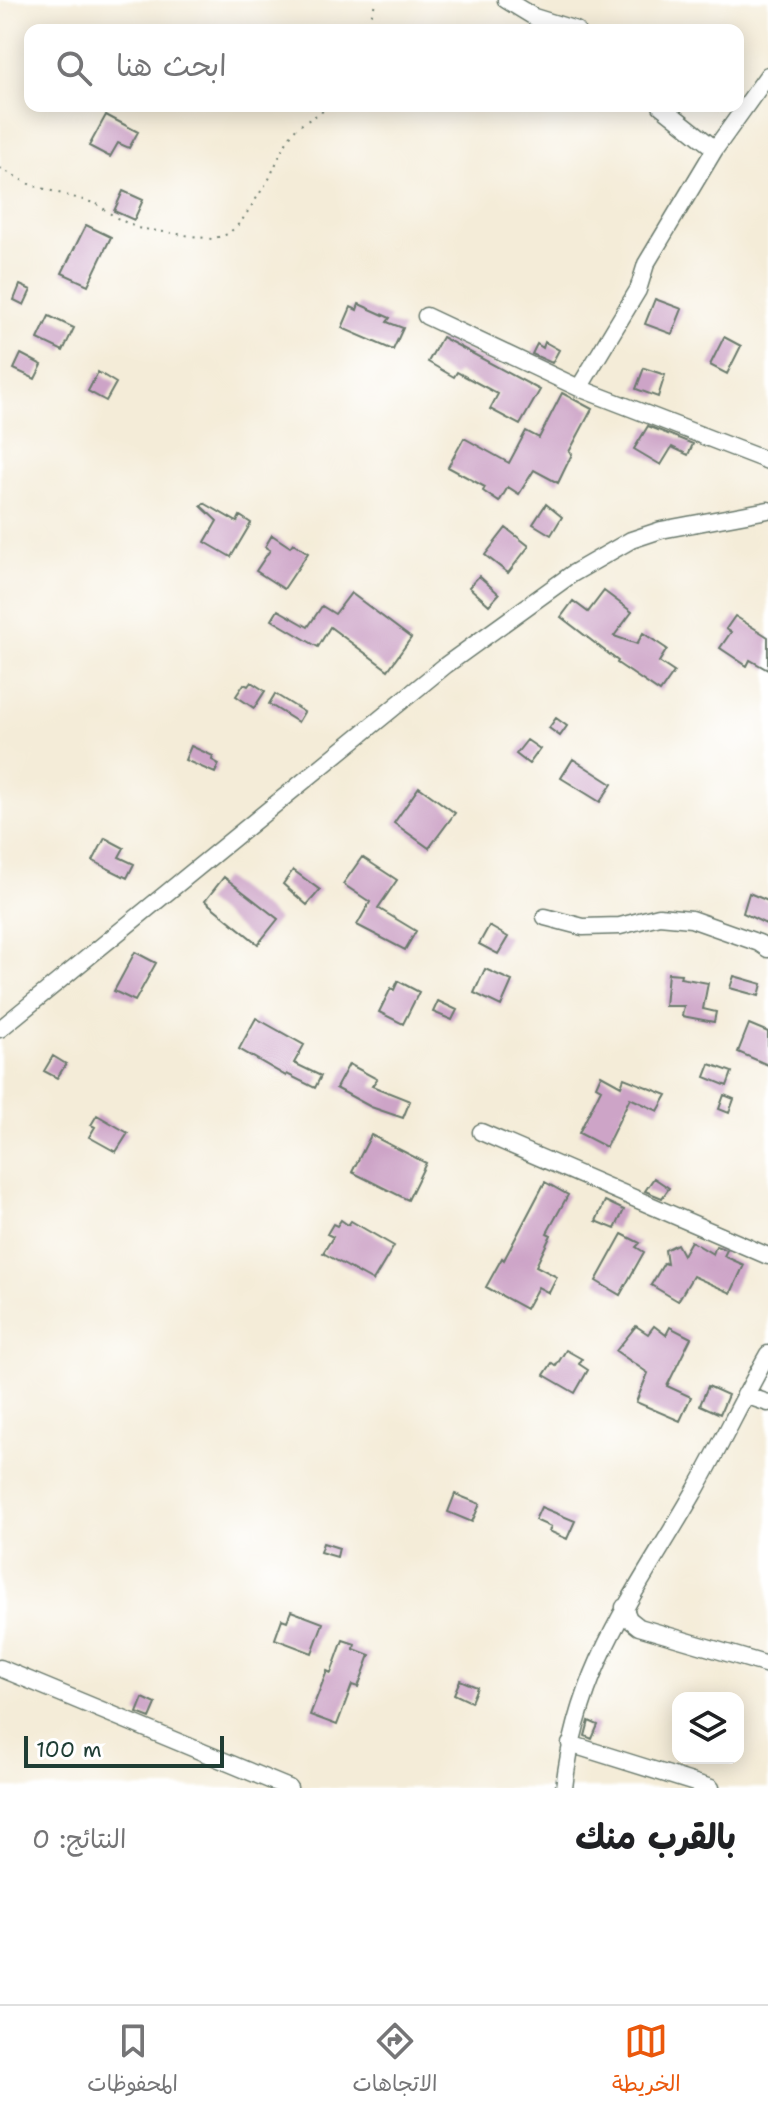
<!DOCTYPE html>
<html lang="ar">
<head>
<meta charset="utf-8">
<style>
  body { margin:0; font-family:"Shantell Sans","Playpen Sans Arabic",sans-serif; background:#f2f2f2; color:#202124; direction:rtl }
  .controls { position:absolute; right:24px; bottom:24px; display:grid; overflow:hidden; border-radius:16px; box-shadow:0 4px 20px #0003 }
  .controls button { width:72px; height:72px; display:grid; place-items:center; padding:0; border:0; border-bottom:2px solid #e0e0e0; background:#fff; color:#202124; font:40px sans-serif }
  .scale { position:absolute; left:24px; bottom:20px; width:200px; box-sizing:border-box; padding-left:8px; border:4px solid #1f3d34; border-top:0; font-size:22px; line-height:28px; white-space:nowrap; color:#1f3d34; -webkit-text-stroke:6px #fff; paint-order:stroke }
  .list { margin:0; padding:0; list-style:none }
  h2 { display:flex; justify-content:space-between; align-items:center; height:104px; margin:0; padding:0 32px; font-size:34px }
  h2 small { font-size:26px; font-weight:400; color:#757577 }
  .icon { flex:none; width:44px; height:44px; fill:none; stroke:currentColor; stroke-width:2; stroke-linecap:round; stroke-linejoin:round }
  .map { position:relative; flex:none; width:768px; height:1788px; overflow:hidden; direction:ltr }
  .search { position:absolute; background:#fff; box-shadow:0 4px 20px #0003; left:24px; right:24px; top:24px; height:88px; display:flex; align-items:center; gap:20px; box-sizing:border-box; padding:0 28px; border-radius:16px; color:#757577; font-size:30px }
  .sheet { height:216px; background:#fff }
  nav { display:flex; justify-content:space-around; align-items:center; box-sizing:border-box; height:112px; border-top:2px solid #e0e0e0; background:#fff; font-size:22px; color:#757577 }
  nav a { display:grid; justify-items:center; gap:4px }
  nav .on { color:#ea580c }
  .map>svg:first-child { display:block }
  .building { fill:#cda4c7 }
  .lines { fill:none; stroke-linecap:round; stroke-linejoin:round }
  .minor-casing { stroke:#6a7a6d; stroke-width:19 }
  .path { stroke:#6a7a6d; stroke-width:2; stroke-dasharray:2 6; stroke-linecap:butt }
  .minor { stroke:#fff; stroke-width:16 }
</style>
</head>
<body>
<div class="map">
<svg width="768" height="1788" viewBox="0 0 768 1788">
  <rect width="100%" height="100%" fill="#fff"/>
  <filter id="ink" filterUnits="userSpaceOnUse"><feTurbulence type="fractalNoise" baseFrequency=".0125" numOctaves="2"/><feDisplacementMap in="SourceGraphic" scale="16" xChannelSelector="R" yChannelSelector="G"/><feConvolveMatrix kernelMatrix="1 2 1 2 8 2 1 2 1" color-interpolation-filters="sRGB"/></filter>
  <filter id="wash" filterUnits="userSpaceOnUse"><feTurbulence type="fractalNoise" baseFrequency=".006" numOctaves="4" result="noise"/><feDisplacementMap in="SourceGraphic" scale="32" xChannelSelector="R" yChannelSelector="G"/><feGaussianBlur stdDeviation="1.8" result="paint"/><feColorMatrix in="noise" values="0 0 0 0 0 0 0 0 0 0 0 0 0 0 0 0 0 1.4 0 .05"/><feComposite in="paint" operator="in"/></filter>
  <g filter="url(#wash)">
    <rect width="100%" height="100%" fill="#f4ecd8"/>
    <g id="blocks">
      <path class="building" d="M106 115 138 132 129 148 118 143 110 157 89 146Z
        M123 191 143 200 134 220 114 211Z
        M86 225 111 237 88 285 62 273Z
        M20 285 31 290 24 305 14 300Z
        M655 299 682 309 672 334 645 324Z
        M359 304 390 318 387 322 403 328 393 350 342 328 351 307 357 310Z
        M49 316 74 328 63 351 38 339Z
        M442 337 540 390 520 425 490 409 498 394 457 372 454 377 428 362Z
        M724 337 741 346 727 374 710 365Z
        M545 342 559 350 552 363 532 354 537 344 543 348Z
        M21 354 42 365 35 379 14 369Z
        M644 368 665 375 658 397 636 389Z
        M98 372 116 383 106 401 88 391Z
        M562 393 592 409 569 452 572 454 558 483 534 470 519 494 508 487 499 502 483 491 485 487 448 467 464 438 509 463 526 431 539 438Z
        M648 426 693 444 688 455 672 447 661 465 634 449Z
        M204 503 237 522 240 516 251 523 231 557 205 542 217 521 201 506Z
        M546 504 562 517 551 535 533 524Z
        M506 528 529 546 508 573 485 555Z
        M272 535 290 547 293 543 308 553 284 589 256 571 270 550 265 547Z
        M479 576 499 594 489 605 469 587Z
        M604 591 632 612 614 636 637 644 643 633 667 649 659 662 674 672 660 692 617 663 618 661 561 617 573 601 588 612Z
        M351 593 411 638 388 670 330 627 318 647 272 620 278 610 308 627 322 606 335 614Z
        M735 616 768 637V670L750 660 747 666 720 648 731 632 726 629Z
        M251 682 265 691 254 708 236 696 244 684 248 686Z
        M275 694 304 712 298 722 269 704Z
        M556 718 567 726 560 736 549 728Z
        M527 740 540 749 529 764 516 754Z
        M191 746 213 756 212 760 219 764 215 773 185 760Z
        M573 759 612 784 600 802 561 778Z
        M419 787 455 813 429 848 394 823Z
        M105 838 124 848 119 857 134 864 127 878 93 861Z
        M362 857 397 880 378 908 416 931 405 950 357 925 370 902 343 884Z
        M293 870 320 890 307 905 283 884Z
        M224 877 278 919 258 944 205 901Z
        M749 893 768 901V925L743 913Z
        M489 926 508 937 498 954 479 944Z
        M135 952 156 963 135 1001 114 991Z
        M485 969 512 981 501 1006 474 993Z
        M668 973 681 974 680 978 708 983 703 1009 716 1012 714 1022 682 1016 684 1006H665Z
        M734 976 762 984 759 996 730 988Z
        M398 981 419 992 403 1024 379 1012 391 988 394 990Z
        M438 1001 457 1010 452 1020 433 1012Z
        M256 1018 304 1045 294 1063 321 1076 315 1088 287 1074 286 1076 239 1049Z
        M749 1024 768 1032V1065L738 1052Z
        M53 1056 66 1064 57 1078 44 1071Z
        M349 1064 377 1079 372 1086 410 1101 403 1118 371 1107 336 1088Z
        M710 1064 732 1072 727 1086 705 1077Z
        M601 1075 621 1086 624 1078 667 1095 658 1111 630 1098 606 1147 579 1133 601 1089 596 1086Z
        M724 1095 734 1099 729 1113 719 1109Z
        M97 1115 128 1133 116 1152 89 1137 95 1127 91 1125Z
        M371 1135 426 1163 408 1200 352 1172Z
        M654 1178 669 1188 662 1198 645 1191Z
        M545 1182 568 1195 547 1233 551 1235 536 1266 557 1277 549 1293 538 1287 526 1309 486 1287 502 1258 504 1260Z
        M605 1201 624 1210 615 1229 596 1221Z
        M341 1220 348 1225 351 1221 394 1246 373 1281 323 1253 333 1237 327 1234 333 1224 337 1226Z
        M622 1234 640 1243 636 1247 644 1252 620 1295 596 1281Z
        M691 1241 713 1254 716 1246 727 1250 724 1256 744 1265 731 1293 693 1276 678 1301 651 1285 664 1263 667 1264 665 1250 677 1244 683 1255Z
        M636 1326 648 1334 654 1326 666 1335 670 1327 691 1338 667 1386 691 1397 680 1421 636 1402 648 1373 616 1351Z
        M566 1350 582 1359 579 1364 588 1370 575 1393 544 1375 552 1363 556 1366Z
        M708 1386 728 1395 720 1414 700 1405Z
        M455 1494 480 1504 472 1522 448 1512Z
        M541 1507 575 1521 567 1539 549 1531 551 1527 535 1520Z
        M323 1543 339 1548 337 1557 320 1552Z
        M291 1611 323 1623 312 1653 275 1639 282 1619 287 1621Z
        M343 1640 355 1644 354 1649 370 1655 358 1687 352 1685 337 1725 310 1715 327 1671 331 1673Z
        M460 1680 477 1687 471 1702 454 1694Z
        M143 1698 156 1704 150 1718 137 1713Z
        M589 1721 598 1725 592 1739 585 1736Z"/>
    </g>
  </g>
  <g filter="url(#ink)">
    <use href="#blocks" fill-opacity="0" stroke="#6a7a6d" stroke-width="2"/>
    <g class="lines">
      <g class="minor-casing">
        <path id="minor" d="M506 0 534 17 576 30
          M661 106 715 149 646 264 638 290 579 388 768 461
          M715 149 768 75
          M426 316 579 388
          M545 917 583 927 620 926 659 916 691 919 759 943 768 949
          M0 1029 446 665 572 574 631 540 661 530 768 510
          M481 1132 768 1256
          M745 1395 768 1403
          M624 1607 629 1619 639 1627 768 1665
          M0 1668 289 1788
          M570 1744 711 1788
          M564 1788C578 1664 637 1592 696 1489 721 1445 743 1398 768 1354"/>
      </g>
      <path class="path" d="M367 30 376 0
        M0 168 31 185 97 204 115 217 137 228 212 239 228 234 241 222 269 179 285 144 296 128 331 106"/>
      <use href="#minor" class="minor"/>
    </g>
  </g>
</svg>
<div class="controls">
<button><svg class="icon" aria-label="layers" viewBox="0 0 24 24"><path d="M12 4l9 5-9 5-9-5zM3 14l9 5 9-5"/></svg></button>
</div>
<div class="scale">100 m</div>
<div class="search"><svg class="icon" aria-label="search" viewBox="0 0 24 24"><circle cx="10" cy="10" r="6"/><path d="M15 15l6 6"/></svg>ابحث هنا</div>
</div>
<section class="sheet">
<h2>بالقرب منك<small>النتائج: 0</small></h2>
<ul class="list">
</ul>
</section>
<nav>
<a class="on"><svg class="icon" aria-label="map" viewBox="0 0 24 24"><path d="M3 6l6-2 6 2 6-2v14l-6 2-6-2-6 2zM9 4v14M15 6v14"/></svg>الخريطة</a>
<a><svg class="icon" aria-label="directions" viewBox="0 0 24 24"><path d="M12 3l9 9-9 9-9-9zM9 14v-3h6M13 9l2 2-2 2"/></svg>الاتجاهات</a>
<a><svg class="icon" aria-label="saved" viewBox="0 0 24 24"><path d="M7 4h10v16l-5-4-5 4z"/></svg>المحفوظات</a>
</nav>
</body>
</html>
